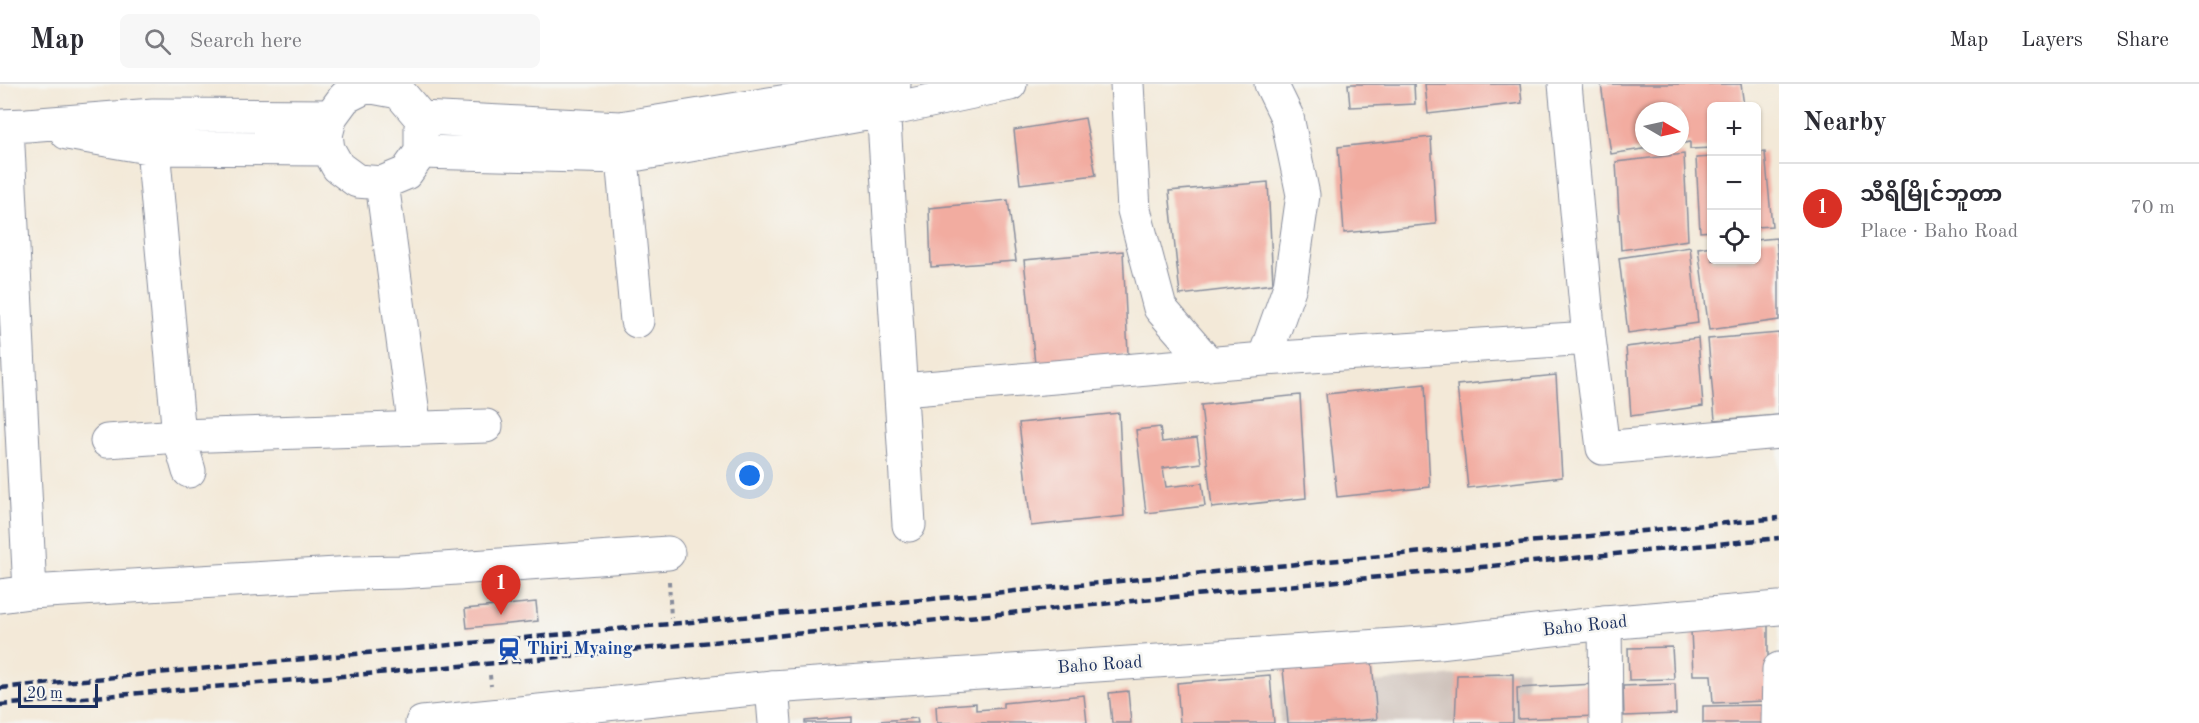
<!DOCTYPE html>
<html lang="en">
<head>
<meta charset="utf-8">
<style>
  body { margin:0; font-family:"Old Standard TT","Noto Sans Myanmar",serif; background:#f7f7f7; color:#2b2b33 }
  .controls { position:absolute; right:18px; top:18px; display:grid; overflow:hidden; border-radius:9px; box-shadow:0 2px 4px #0004 }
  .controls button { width:54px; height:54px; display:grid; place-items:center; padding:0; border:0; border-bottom:2px solid #e1e1e2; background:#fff; color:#2b2b33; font:30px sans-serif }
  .compass { position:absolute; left:1635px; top:18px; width:54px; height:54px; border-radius:50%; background:#fff; box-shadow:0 2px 4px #0004; rotate:99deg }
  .scale { position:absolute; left:18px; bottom:15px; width:80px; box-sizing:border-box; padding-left:6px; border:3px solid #1b2f5e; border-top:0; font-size:16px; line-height:21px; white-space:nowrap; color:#1b2f5e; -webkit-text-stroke:4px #f6f6f2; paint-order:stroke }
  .you { position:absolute; left:750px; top:392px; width:21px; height:21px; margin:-15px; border:4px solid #fff; border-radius:50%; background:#1a73e8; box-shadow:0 0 0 9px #1a73e833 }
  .badge { display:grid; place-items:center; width:39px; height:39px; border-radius:50%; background:#d93025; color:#fff; font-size:20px; font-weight:700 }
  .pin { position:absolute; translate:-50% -50px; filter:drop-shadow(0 2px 3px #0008) }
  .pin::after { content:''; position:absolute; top:32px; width:21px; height:18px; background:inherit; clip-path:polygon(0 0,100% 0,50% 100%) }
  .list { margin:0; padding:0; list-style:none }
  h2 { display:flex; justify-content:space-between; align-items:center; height:78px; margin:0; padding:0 24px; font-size:26px }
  h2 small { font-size:20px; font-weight:400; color:#7c7c81 }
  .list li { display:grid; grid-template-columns:39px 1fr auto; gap:18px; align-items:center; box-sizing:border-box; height:90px; padding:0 24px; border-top:2px solid #e1e1e2 }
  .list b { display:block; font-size:22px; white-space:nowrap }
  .list p { margin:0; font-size:20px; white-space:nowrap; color:#7c7c81 }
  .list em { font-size:20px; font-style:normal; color:#7c7c81 }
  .icon { flex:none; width:33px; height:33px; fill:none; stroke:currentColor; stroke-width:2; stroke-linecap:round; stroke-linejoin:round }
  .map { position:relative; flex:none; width:1779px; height:639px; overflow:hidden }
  header { display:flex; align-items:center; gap:36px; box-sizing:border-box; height:84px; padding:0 30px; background:#fff; border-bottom:2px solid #e1e1e2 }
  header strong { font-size:28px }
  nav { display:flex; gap:33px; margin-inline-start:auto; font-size:21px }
  .search { width:420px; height:54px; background:#f7f7f7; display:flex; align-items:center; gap:15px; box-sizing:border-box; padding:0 21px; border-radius:9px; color:#7c7c81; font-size:22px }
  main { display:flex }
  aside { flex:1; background:#fff }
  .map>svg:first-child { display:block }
  .industrial { fill:#cec1ba }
  .building { fill:#f2aca0 }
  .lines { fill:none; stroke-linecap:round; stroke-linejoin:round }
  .minor-casing { stroke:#878c9b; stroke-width:35 }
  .major-casing { stroke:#878c9b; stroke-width:35 }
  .path { stroke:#878c9b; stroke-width:4; stroke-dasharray:4.5 4.5; stroke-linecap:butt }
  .minor { stroke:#fff; stroke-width:33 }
  .major { stroke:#fff; stroke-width:33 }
  .rail { stroke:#1b2f5e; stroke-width:4.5; stroke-dasharray:9 4.5; stroke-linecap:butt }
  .labels { text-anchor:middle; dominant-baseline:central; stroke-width:5; stroke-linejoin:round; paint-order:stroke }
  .street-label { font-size:18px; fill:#1b2f5e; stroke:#f6f6f2 }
  .transit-label { font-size:18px; font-weight:bold; fill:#164399; stroke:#f6f6f2; text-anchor:start }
</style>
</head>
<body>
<header>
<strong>Map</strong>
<div class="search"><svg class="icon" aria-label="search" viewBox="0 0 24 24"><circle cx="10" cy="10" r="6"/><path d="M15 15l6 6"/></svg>Search here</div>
<nav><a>Map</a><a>Layers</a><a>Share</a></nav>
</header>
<main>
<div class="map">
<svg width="1779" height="639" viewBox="0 0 1779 639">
  <rect width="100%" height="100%" fill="#f6f6f2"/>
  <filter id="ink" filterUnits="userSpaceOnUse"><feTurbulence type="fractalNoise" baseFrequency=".0167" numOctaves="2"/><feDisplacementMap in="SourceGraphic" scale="12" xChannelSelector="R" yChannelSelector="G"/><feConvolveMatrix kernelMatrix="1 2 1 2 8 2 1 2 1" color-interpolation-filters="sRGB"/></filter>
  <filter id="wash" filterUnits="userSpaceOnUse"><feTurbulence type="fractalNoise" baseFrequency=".008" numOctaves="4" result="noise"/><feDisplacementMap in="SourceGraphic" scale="24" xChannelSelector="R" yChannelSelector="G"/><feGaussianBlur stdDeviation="1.35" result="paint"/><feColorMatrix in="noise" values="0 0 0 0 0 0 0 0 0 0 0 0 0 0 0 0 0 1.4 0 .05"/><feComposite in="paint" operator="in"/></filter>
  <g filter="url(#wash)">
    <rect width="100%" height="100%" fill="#f3e9d8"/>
    <path class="industrial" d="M1527 585 1526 639H1280L1281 606Z"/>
    <g id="blocks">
      <path class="building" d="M1348 0H1414L1415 20 1350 23Z
        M1425 0H1520L1522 19 1428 30Z
        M1601 0H1741L1744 22H1712V64L1690 65V58L1680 60V27H1644V63L1649 64 1611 70Z
        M1085 34 1096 91 1020 100 1014 46Z
        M1431 53 1436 140 1344 149 1338 63Z
        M1765 68 1772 142 1756 143V69Z
        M1684 70 1688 156 1621 166 1616 78Z
        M1712 73V147L1700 148 1696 74Z
        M1268 98 1273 200 1180 211 1169 107Z
        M1008 116 1016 177 931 183 929 124Z
        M1776 154 1779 186V236L1709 246 1698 164 1712 162V176H1756V156Z
        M1690 163 1698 239 1628 249 1619 174Z
        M1123 167 1128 270 1035 280 1024 176Z
        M1779 249V331L1715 336 1708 255Z
        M1698 254 1703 322 1631 332 1626 263Z
        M1556 291 1562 393 1468 404 1457 301Z
        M1425 300 1430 403 1337 413 1326 310Z
        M1300 311 1306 414 1212 424 1201 321Z
        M1119 329 1124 432 1031 442 1019 339Z
        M1160 343 1162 358 1197 354 1201 379 1163 384 1166 403 1202 399 1205 422 1146 429 1136 346Z
        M536 518 538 537 467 544 465 525Z
        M1768 539V588L1766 617 1713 619 1711 591H1693L1691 546Z
        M1672 563 1674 595 1629 596 1628 564Z
        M1372 577 1377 635 1325 639H1288L1283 585Z
        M1513 590V639H1455L1457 591Z
        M1270 591 1274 639H1180L1177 599Z
        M1595 600 1597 632 1518 635 1517 604Z
        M1675 600 1676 630 1624 632 1623 602Z
        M1128 607 1131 639H1112L1109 609Z
        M1084 611 1087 639H937L936 622 976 619V626L1003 624V619Z
        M1769 621V639H1703V622Z
        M852 633V639H805V637Z
        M917 634 918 639H880V637Z"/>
    </g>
  </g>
  <g filter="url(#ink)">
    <use href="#blocks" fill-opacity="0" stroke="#878c9b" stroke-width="1.5"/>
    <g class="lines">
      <g class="minor-casing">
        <path id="minor" d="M1127 0 1134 126 1160 224 1209 280
          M1565 0 1589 254 1603 364 1779 348
          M367 2 399 8 421 34V68L406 89 382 99 357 97 338 83 328 65 326 51 331 32 345 13Z
          M882 5 909 441
          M153 31V64L179 352 189 387
          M421 34 620 44 894 0
          M0 42 27 41 153 31 331 32
          M7 42 30 508
          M67 49 153 64 328 65
          M620 52 637 237
          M421 68 622 73 883 27 1010 0
          M382 99 415 345
          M1264 275 1290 202 1303 111 1287 33 1271 0
          M902 306 1264 275 1589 254
          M107 357 179 352 486 342
          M0 512 30 508 354 489 400 488 668 469
          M1605 539 1606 639
          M772 603 775 639
          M1778 639 1779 585"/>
      </g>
      <g class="major-casing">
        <path id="major" d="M422 639 772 603 1439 558 1605 539 1779 524"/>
      </g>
      <path class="path" d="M669 497 671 534
        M490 591 491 602"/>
      <use href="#minor" class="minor"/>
      <use href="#major" class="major"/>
      <path class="rail" d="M0 604 1779 434
        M0 621 507 578 1779 454"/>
    </g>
  </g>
  <defs>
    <g id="station-bare" transform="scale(1.8)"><path d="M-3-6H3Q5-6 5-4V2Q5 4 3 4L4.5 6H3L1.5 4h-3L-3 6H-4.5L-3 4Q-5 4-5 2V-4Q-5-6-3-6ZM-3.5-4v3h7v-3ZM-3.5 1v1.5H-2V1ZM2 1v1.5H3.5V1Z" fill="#1a4fb4" stroke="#f6f6f2" stroke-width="2.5" paint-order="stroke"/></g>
  </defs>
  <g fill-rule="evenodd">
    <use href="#station-bare" x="509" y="565"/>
  </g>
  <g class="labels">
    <g class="street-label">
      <text transform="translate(1585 542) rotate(-6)">Baho Road</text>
      <text transform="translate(1100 581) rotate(-4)">Baho Road</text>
    </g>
    <g class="transit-label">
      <text x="527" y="565">Thiri Myaing</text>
    </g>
  </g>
</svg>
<div class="controls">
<button>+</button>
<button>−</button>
<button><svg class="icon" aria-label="locate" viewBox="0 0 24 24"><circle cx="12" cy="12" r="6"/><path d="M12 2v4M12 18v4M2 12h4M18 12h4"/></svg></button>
</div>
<svg class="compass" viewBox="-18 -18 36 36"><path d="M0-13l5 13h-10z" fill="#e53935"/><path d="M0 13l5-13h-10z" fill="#7c7c81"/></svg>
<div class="scale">20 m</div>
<div class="you"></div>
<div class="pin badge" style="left:501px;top:531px">1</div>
</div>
<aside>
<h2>Nearby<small></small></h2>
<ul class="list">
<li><span class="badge">1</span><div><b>သီရိမြိုင်ဘူတာ</b><p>Place · Baho Road</p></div><em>70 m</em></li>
</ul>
</aside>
</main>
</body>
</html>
